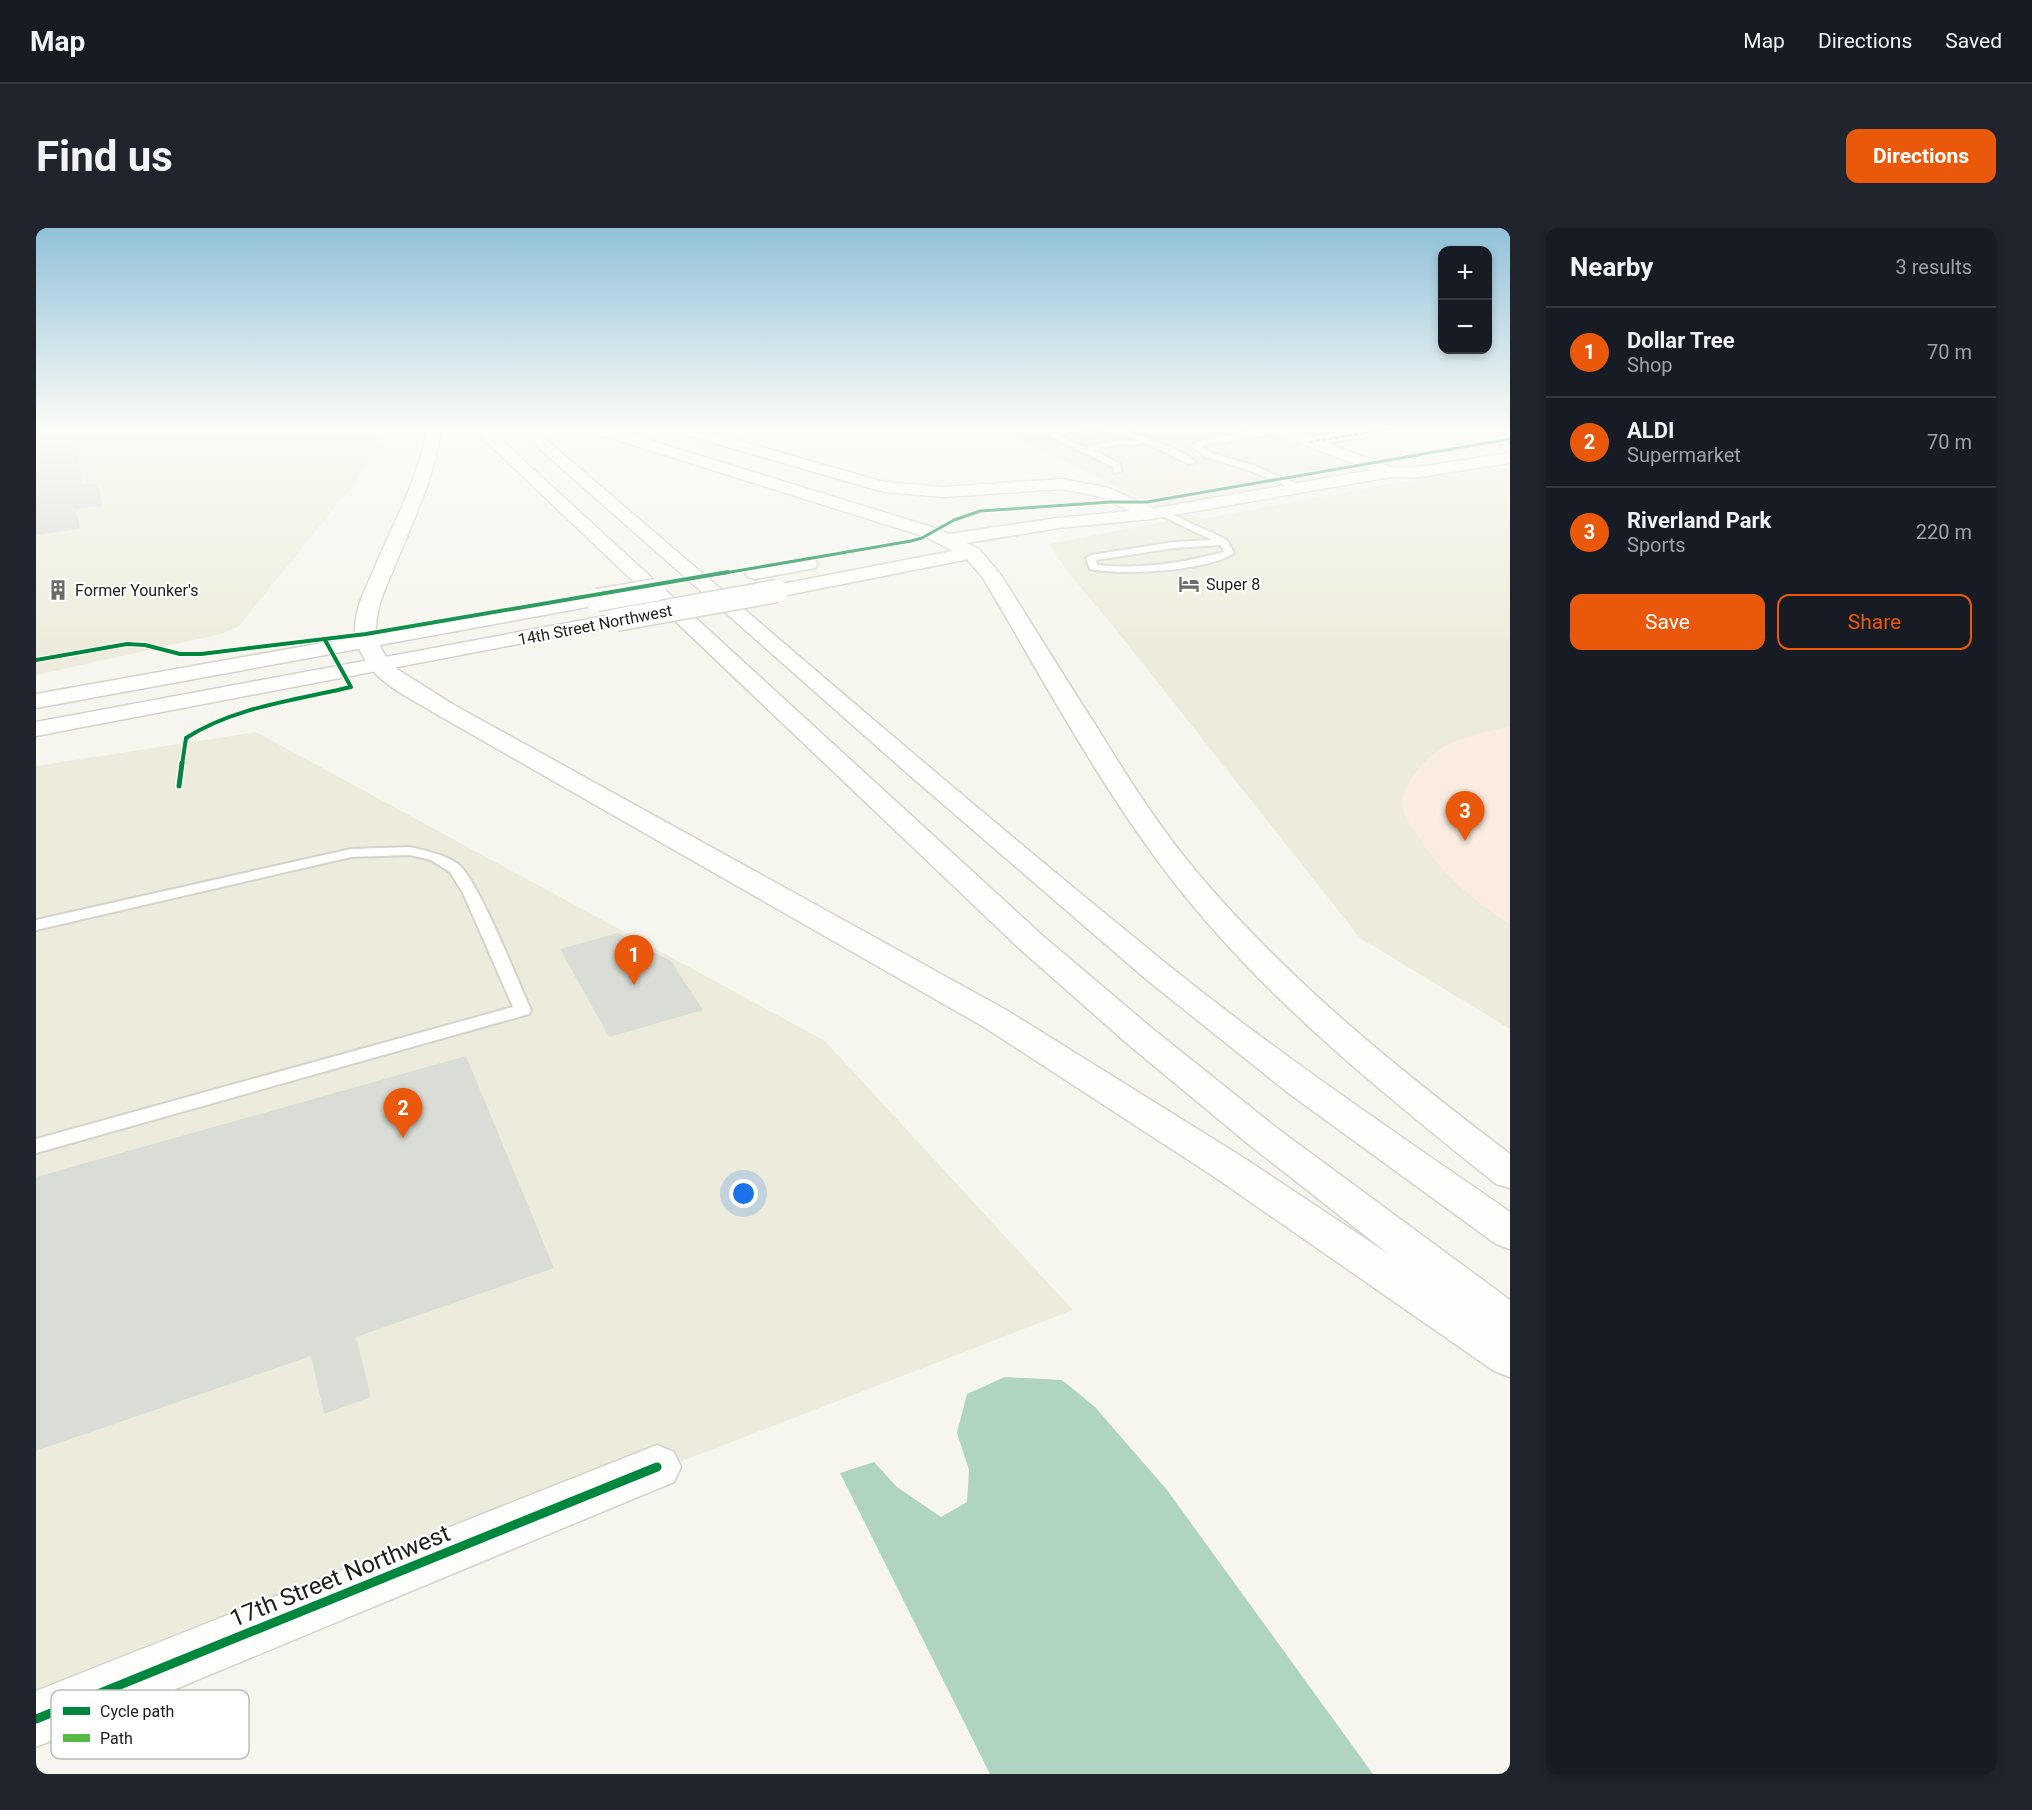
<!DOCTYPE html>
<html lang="en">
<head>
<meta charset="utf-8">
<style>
  body { margin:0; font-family:Roboto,sans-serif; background:#20242c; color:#f1f3f6 }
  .controls { position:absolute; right:18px; top:18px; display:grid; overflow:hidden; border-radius:12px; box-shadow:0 3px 9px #0003 }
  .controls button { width:54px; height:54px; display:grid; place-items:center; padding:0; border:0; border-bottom:2px solid #363941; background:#171b24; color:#f1f3f6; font:30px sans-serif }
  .you { position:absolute; left:708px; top:966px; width:21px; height:21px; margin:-15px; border:4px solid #fff; border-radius:50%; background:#1a73e8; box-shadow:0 0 0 9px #1a73e833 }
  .badge { display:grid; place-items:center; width:39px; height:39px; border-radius:50%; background:#ea580c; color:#fff; font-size:20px; font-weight:700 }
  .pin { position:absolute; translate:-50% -50px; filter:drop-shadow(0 2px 3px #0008) }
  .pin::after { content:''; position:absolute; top:32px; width:21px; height:18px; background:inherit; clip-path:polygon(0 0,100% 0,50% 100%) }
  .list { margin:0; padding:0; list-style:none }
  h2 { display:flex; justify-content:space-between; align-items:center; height:78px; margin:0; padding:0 24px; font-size:26px }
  h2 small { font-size:20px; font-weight:400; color:#9ea1a6 }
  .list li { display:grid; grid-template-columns:39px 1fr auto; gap:18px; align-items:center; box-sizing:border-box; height:90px; padding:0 24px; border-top:2px solid #363941 }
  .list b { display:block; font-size:22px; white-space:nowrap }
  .list p { margin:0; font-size:20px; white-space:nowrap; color:#9ea1a6 }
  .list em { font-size:20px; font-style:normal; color:#9ea1a6 }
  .actions { display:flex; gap:12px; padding:18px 24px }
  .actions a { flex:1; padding:14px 0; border:2px solid #ea580c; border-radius:12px; text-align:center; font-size:21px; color:#ea580c }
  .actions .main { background:#ea580c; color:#fff }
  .map { position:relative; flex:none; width:1474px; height:1546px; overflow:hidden; border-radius:12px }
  header { display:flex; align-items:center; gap:36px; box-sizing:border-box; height:84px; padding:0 30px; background:#171b24; border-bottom:2px solid #363941 }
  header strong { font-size:28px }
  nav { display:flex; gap:33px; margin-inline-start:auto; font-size:21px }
  .intro { display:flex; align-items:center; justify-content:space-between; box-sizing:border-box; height:144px; padding:0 36px }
  h1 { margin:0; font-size:42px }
  .button { padding:15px 27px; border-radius:12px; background:#ea580c; color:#fff; font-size:21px; font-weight:700 }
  main { display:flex; gap:36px; padding:0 36px }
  aside { flex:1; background:#171b24; border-radius:12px; box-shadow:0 3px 9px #0003 }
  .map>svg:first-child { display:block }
  .built { fill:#edecdc }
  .green { fill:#faece1 }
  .water { fill:#afd5c0 }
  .building { fill:#dadcd6 }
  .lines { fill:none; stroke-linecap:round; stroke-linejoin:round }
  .service-casing { stroke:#d3d3cc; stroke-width:4 }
  .minor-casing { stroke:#d3d3cc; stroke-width:3 }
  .tertiary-casing { stroke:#d3d3cc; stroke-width:3 }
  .secondary-casing { stroke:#d3d3cc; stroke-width:3 }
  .primary-casing { stroke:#d3d3cc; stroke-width:3 }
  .motorway-casing { stroke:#d3d3cc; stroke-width:3 }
  .service { fill:#fefefc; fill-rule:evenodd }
  .minor { fill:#fefefc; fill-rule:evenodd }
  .tertiary { fill:#fefefc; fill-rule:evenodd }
  .secondary { fill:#fefefc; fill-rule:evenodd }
  .primary { fill:#fefefc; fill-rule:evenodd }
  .motorway { fill:#fefefc; fill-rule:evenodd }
  .primary-bridge-casing { stroke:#d3d3cc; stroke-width:25; stroke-linecap:butt }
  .primary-bridge { stroke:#fefefc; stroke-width:22 }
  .quiet { stroke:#58b947; stroke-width:2; stroke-dasharray:4.5 2; stroke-linecap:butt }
  .cycleway-far3-casing { stroke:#fff; stroke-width:5 }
  .cycleway-far2-casing { stroke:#fff; stroke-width:6 }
  .cycleway-far1-casing { stroke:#fff; stroke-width:8 }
  .cycleway-casing { stroke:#fff; stroke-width:13 }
  .cycleway-far3 { stroke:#00873e; stroke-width:3 }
  .cycleway-far2 { stroke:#00873e; stroke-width:4 }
  .cycleway-far1 { stroke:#00873e; stroke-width:5 }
  .cycleway { stroke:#00873e; stroke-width:9 }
  .labels { text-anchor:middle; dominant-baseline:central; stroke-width:4.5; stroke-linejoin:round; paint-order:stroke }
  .far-poi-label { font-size:16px; fill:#21211c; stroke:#fff; text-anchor:start }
  .far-street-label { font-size:16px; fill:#21211c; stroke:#fff }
  .near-street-label { font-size:24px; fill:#21211c; stroke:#fff }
  .key { fill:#fff; stroke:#bcbcbb; stroke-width:1.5 }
  .key-label { font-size:16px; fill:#21211c }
</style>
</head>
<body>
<header>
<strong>Map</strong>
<nav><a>Map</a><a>Directions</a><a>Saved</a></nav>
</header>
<div class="intro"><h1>Find us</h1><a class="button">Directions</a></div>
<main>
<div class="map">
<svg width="1474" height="1546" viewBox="0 0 1474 1546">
  <rect width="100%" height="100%" fill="#f6f6ee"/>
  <path class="built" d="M0 199H335L349 217 203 398 185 406 0 447Z
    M975 199H1215L1328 242 1135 277 1165 291 1387 250 1474 239V801L1324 710 1077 398 1034 347 1013 316 1146 290 962 201Z
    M220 504 789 813 1037 1082 0 1483V538Z"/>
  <path class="green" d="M1474 499V696C1434 671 1404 644 1379 604 1374 597 1368 588 1367 580 1365 568 1369 560 1376 550 1399 514 1434 506 1474 499Z"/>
  <path class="water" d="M969 1149 1026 1152 1059 1179 1131 1262 1337 1546H954L804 1245 838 1234 861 1259 905 1289 931 1274 933 1242 921 1205 931 1166Z"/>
  <path class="building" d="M0 199H36L47 256H62L67 278 40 281 44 301 0 307Z
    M582 705 635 733 667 782 573 809 524 721Z
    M430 828 518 1040 320 1109 335 1169 288 1186 275 1128 0 1223V949Z"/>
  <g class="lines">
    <g class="service-casing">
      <path id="service" d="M335 199 331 202 327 200V199Z
        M1033 199C1046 199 1059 198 1071 199 1095 202 1141 219 1160 234L1153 236C1115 217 1067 190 1024 208L1051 221 1052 218 1082 212 1104 213 1105 215 1101 217 1082 216 1058 222 1084 236 1085 243 1078 245 1077 239 1014 208Z
        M1241 200 1244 204 1164 218 1176 225 1219 238 1266 258V262H1260L1213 242 1170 229 1155 218 1166 212Z
        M1125 281 1191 312 1198 325C1173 343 1084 348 1054 341L1050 330 1055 327 1138 314 1176 312 1122 286V282ZM1185 317 1188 324C1146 335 1104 342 1061 337L1060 332 1138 320Z
        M374 619C391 623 407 626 422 636 442 651 482 754 495 782L493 786 0 925V911L477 779 427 665 414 644 395 632 374 627 315 629 0 702V692L315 621Z"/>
    </g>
    <g class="minor-casing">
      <path id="minor" d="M1226 199H1248L1274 209 1335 199H1374L1367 203 1291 215 1360 241 1362 244 1360 247 1354 249 1228 202Z
        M1474 214V224L1464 218 1467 215Z
        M621 1217 638 1224 645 1239 638 1254 0 1519V1463Z"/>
    </g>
    <g class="tertiary-casing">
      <path id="tertiary" d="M631 199H655L848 254 908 259 1026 251 1073 260 1121 282 1124 286 1121 290H1109L1062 268 1026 261 908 269 848 264 633 202Z"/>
    </g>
    <g class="secondary-casing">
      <path id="secondary" d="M1474 225V235L1383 249H1354L1115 291 1022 300 913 318 907 316 904 312 907 308 913 306 1022 290 1115 281 1354 239H1383Z"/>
    </g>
    <g class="primary-casing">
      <path id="primary" d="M936 319 943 321 945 325 943 329 741 369 734 367 731 363 734 359 741 357Z
        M772 330 779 332 782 336 779 340 719 351 712 349 709 345 712 341 719 339Z
        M561 366 568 368 571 372 568 376 0 480V466Z
        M580 386 587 388 590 392 587 396 0 508V494Z"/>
    </g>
    <g class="motorway-casing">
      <path id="motorway" d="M391 199H405C400 247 376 295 358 340 350 359 340 379 340 401 340 416 351 431 361 441L418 477 972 783 1208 930 1354 1027 1216 919 1094 818 985 722 435 199H451L1007 708 1118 802 1242 901 1474 1072V1149L1458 1143 1180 950 948 799 402 487C381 474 354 462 337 443 329 433 318 415 319 402 319 380 330 360 338 341 357 296 384 248 391 199Z
        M479 199H495C707 379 916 562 1132 737 1241 825 1359 904 1474 984V1021L1460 1016 1251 864 1111 752 872 546Z
        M547 199H571L902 301 943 321 965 347C997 398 1029 450 1062 501 1092 550 1123 599 1160 643 1251 752 1361 840 1474 926V960L1460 956C1345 864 1228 770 1137 653 1064 559 1007 451 947 350L929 329 890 309 549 202Z"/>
    </g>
    <use href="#service" class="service"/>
    <use href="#minor" class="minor"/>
    <use href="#tertiary" class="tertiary"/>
    <use href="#secondary" class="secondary"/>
    <use href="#primary" class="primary"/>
    <use href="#motorway" class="motorway"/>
    <g class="primary-bridge-casing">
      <path id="primary-bridge" d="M561 372 619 362
        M580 392 741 363"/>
    </g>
    <use href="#primary-bridge" class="primary-bridge"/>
    <path class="quiet" d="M1273 214 1367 199"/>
    <g class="cycleway-far3-casing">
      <path id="cycleway-far3" d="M683 346 875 313 886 310 918 292 944 283 1075 274H1111L1474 211"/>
    </g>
    <g class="cycleway-far2-casing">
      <path id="cycleway-far2" d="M0 432 91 416 109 417 144 426H165L330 406 692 344
        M146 537 150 510C198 479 260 472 315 459L289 412"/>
    </g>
    <g class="cycleway-far1-casing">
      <path id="cycleway-far1" d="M143 558 146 535"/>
    </g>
    <g class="cycleway-casing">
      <path id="cycleway" d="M0 1491 621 1239"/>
    </g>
    <use href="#cycleway-far3" class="cycleway-far3"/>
    <use href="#cycleway-far2" class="cycleway-far2"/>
    <use href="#cycleway-far1" class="cycleway-far1"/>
    <use href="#cycleway" class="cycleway"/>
  </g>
  <linearGradient id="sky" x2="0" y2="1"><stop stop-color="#91c1d8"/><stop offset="0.48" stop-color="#fbfbf7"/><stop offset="1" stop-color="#fbfbf7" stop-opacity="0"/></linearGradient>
  <rect width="1474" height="416" fill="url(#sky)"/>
  <defs>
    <g id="hotel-bare" transform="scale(1.62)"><path d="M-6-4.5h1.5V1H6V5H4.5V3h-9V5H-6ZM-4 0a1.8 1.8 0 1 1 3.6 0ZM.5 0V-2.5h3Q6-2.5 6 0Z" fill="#6c6c66" stroke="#fff" stroke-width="2.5" paint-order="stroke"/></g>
    <g id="building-bare" transform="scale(1.62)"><path d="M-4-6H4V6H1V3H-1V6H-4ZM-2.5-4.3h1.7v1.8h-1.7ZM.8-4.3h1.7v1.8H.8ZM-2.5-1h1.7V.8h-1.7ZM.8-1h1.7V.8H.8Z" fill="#6c6c66" stroke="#fff" stroke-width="2.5" paint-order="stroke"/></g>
  </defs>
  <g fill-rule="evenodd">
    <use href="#hotel-bare" x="1153" y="356"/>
    <use href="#building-bare" x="22" y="362"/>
  </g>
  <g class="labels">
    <g class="far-poi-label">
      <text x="1170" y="356">Super 8</text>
      <text x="39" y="362">Former Younker's</text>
    </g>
    <g class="far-street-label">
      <text transform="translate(559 397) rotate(-11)">14th Street Northwest</text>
    </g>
    <g class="near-street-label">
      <text transform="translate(304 1348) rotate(-22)">17th Street Northwest</text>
    </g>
  </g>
  <rect x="15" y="1462" width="198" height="69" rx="9" class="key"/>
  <rect x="27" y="1479" width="27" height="8" fill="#00873e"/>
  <rect x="27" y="1506" width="27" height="8" fill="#58b947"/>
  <g class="key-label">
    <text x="64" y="1489">Cycle path</text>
    <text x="64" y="1516">Path</text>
  </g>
</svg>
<div class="controls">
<button>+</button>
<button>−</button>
</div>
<div class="you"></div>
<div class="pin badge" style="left:598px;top:757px">1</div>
<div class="pin badge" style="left:367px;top:910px">2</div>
<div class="pin badge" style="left:1429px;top:613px">3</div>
</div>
<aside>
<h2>Nearby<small>3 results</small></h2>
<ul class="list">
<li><span class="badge">1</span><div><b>Dollar Tree</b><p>Shop</p></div><em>70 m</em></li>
<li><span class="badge">2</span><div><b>ALDI</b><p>Supermarket</p></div><em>70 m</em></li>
<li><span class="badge">3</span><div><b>Riverland Park</b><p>Sports</p></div><em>220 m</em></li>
</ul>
<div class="actions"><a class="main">Save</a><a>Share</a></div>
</aside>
</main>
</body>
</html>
